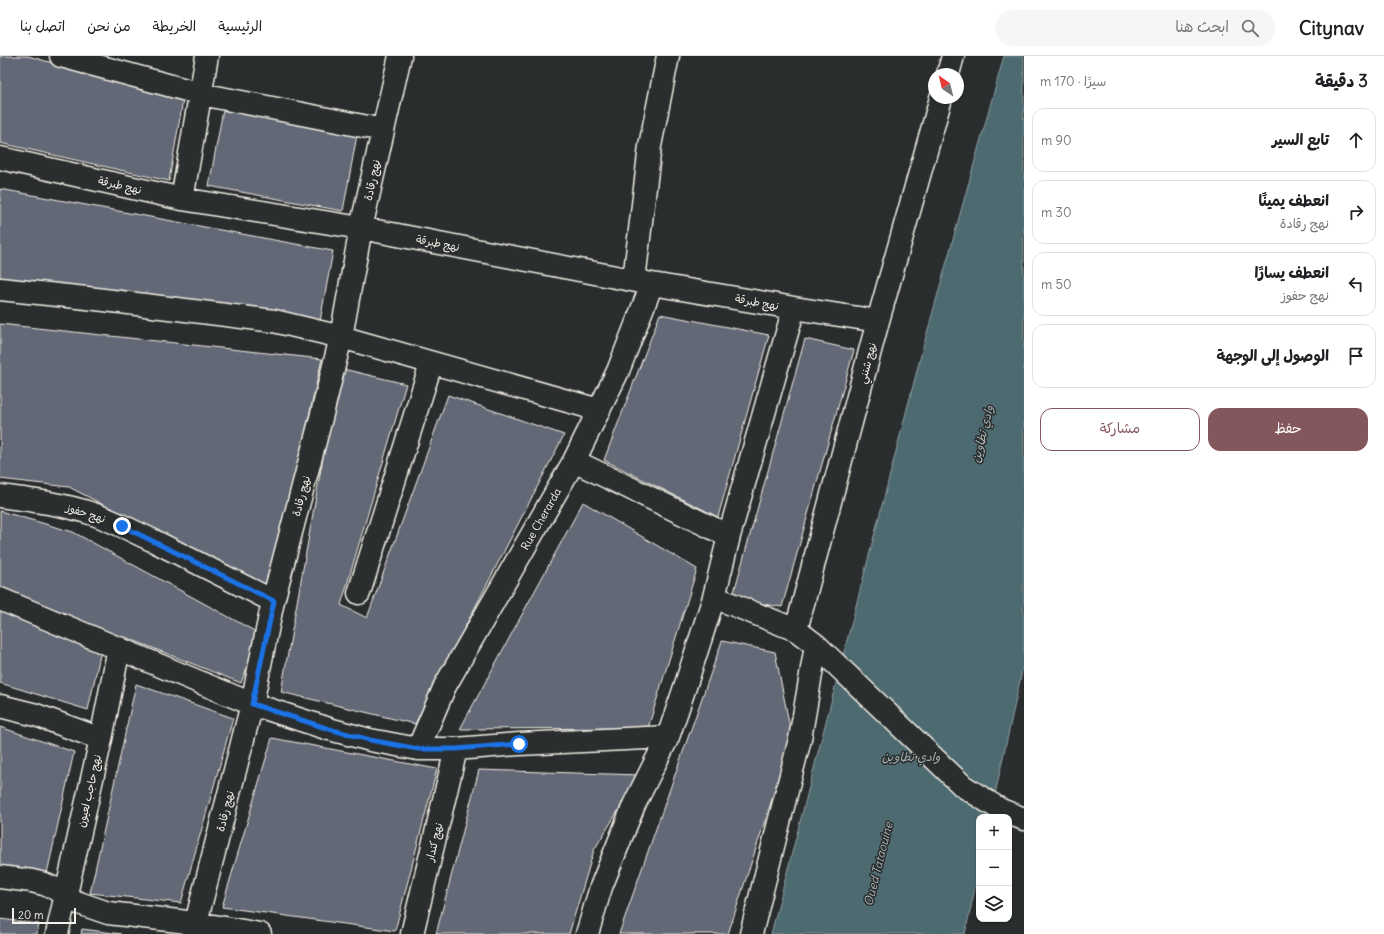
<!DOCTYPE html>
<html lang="ar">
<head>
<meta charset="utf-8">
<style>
  body { margin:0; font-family:Delius,"Playpen Sans Arabic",sans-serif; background:#f6f6f6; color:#202124; direction:rtl }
  .controls { position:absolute; right:12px; bottom:12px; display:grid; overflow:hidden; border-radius:8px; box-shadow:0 1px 3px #0004 }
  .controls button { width:36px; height:36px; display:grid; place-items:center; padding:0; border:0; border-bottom:1px solid #e0e0e0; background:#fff; color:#202124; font:20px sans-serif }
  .compass { position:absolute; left:928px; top:12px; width:36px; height:36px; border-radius:50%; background:#fff; box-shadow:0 1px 3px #0004; rotate:325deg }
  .scale { position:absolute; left:12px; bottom:10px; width:64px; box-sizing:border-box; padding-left:4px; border:2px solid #f4f1e8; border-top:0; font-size:11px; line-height:14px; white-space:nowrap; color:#f4f1e8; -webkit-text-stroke:3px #2a2d2e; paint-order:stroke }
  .stop { position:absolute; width:12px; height:12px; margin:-9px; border:3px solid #1a73e8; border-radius:50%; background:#fff }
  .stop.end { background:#1a73e8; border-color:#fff; box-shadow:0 1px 4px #0008 }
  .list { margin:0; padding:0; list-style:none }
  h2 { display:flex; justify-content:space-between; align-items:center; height:52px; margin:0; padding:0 16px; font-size:17px }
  h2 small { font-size:13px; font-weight:400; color:#757577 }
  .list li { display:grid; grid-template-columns:26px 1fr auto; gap:12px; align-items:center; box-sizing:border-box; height:64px; margin:0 8px 8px; padding:0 8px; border:1px solid #e0e0e0; border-radius:12px }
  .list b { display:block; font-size:15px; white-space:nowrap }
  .list p { margin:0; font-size:13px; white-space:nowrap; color:#757577 }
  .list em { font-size:13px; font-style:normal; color:#757577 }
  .actions { display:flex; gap:8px; padding:12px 16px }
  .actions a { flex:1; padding:9px 0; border:1px solid #84575d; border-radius:12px; text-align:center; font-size:14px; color:#84575d }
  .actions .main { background:#84575d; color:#fff }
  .icon { flex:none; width:22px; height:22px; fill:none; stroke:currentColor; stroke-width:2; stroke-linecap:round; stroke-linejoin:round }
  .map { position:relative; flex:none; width:1024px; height:878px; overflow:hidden; direction:ltr }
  header { display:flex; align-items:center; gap:24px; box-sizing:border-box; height:56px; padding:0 20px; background:#fff; border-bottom:1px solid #e0e0e0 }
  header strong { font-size:19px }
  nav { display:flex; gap:22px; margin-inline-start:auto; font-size:14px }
  .search { width:280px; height:36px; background:#f6f6f6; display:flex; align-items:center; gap:10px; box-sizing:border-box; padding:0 14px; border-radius:22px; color:#757577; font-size:15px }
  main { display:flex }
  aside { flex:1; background:#fff }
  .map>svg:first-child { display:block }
  .water { fill:#4d6a71; stroke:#90a0a1 }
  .building { fill:#626775; stroke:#f4f1e8 }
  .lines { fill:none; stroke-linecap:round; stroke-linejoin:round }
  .street-casing { stroke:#f4f1e8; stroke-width:25 }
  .street { stroke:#2a2d2e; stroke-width:22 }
  .route { stroke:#1a73e8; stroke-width:5 }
  .labels { text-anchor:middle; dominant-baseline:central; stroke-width:3; stroke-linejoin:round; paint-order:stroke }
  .street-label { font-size:11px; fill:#f4f1e8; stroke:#2a2d2e }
  .water-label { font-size:12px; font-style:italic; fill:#a9b4b2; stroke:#2a2d2e }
</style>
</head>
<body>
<header>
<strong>Citynav</strong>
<div class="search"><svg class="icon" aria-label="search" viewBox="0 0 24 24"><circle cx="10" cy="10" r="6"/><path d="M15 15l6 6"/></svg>ابحث هنا</div>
<nav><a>الرئيسية</a><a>الخريطة</a><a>من نحن</a><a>اتصل بنا</a></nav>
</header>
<main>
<aside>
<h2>3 دقيقة<small>سيرًا · 170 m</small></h2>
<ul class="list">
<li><svg class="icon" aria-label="ahead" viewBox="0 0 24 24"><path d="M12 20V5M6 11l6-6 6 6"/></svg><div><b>تابع السير</b></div><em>90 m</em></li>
<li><svg class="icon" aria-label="right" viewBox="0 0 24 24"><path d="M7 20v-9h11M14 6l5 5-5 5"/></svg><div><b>انعطف يمينًا</b><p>نهج رقادة</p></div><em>30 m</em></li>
<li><svg class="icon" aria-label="left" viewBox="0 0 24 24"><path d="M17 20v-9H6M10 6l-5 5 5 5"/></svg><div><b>انعطف يسارًا</b><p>نهج حفوز</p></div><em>50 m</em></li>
<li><svg class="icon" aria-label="arrive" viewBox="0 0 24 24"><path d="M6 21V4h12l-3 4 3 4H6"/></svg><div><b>الوصول إلى الوجهة</b></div></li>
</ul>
<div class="actions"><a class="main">حفظ</a><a>مشاركة</a></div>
</aside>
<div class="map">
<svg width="1024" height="878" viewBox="0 0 1024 878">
  <rect width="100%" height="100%" fill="#2a2d2e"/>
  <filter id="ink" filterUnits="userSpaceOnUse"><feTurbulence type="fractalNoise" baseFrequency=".025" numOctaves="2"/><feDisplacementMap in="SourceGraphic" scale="8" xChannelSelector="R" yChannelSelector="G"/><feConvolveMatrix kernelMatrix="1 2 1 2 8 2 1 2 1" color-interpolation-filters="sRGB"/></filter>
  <g filter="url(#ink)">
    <path class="water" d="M1004 0H1024V606L990 761H979V814L965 878H771L922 295Z"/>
    <path class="building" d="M0 0H28L183 44 169 125 0 87Z
      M223 54 357 79 343 155 209 130Z
      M0 133 333 195 320 265 0 225Z
      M660 258 769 279 718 461 604 404Z
      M0 268 322 303 269 535 69 431 0 423Z
      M805 283 854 294 782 551 732 543Z
      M339 312 406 328 341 549 367 562 448 339 564 379 415 668 281 636Z
      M583 446 697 513 648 672 460 673Z
      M0 455 73 476 260 578 241 627 125 581 100 599 88 654 0 627Z
      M722 585 775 596 792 682 728 878H619Z
      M136 628 233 662 181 847 90 837Z
      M0 671 74 696 46 822 0 816Z
      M272 682 437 713 395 875 222 851Z
      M479 714 640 719 594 794 569 878H436Z
      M0 863 39 868 37 878H0Z
      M82 873 121 878H81Z"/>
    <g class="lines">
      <g class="street-casing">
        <path id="street" d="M61 0 201 38 383 74
          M948 18 953 0
          M0 102 182 143 361 172 652 228 794 252 878 265
          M182 143 207 0
          M634 224 650 90 668 0
          M0 233 96 243 274 265 341 281 599 354
          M574 405 729 480
          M0 440C31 444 63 448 93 458 114 465 134 476 154 485 194 505 234 525 273 545
          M359 537 431 308
          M714 541 796 574 816 589 963 730 1001 754 1024 763
          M0 543 252 648 329 673 370 684 418 693H456L519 688 668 681
          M796 574 878 265 941 42
          M0 650 36 659 101 683
          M418 693 445 630 574 405 618 315 652 228
          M0 821 32 825 44 828 56 833 76 846 108 857 196 867 260 878
          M57 878 101 683 119 592
          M193 878 252 648 273 545 320 366 341 281 361 172 400 0
          M412 878 456 693
          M587 878 601 831 634 749 668 681 685 631 714 541 729 480 794 252
          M751 878 800 683 816 589"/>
      </g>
      <use href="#street" class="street"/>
    </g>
  </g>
  <g class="lines" filter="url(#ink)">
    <path class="route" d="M122 470 274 545 252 648 329 673 370 684 418 693H456L519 688"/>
  </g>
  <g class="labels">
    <g class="street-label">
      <text transform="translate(372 124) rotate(-78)">نهج رقادة</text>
      <text transform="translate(120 129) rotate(13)">نهج طبرقة</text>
      <text transform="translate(438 187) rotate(11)">نهج طبرقة</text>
      <text transform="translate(757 246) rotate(10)">نهج طبرقة</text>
      <text transform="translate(867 307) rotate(-75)">نهج شنني</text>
      <text transform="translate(301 440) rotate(-75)">نهج رقادة</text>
      <text transform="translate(86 457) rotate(18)">نهج حفوز</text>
      <text transform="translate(541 463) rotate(-60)">Rue Cherarda</text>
      <text transform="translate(89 735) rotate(-77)">نهج حاجب لعيون</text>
      <text transform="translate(225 755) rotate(-76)">نهج رقادة</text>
      <text transform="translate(434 786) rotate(-76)">نهج كندار</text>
    </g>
    <g class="water-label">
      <text transform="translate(982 378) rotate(-76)">وادي تطاوين</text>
      <text x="911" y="700">وادي تطاوين</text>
      <text transform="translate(878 808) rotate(-76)">Oued Tataouine</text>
    </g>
  </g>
</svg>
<div class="controls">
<button>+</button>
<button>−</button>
<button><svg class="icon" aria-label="layers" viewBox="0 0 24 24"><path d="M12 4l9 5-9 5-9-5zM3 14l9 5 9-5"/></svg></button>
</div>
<svg class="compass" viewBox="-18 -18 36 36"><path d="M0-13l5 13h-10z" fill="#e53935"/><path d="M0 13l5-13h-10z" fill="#757577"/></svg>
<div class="scale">20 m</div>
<div class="stop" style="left:519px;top:688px"></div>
<div class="stop end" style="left:122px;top:470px"></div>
</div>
</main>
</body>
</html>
